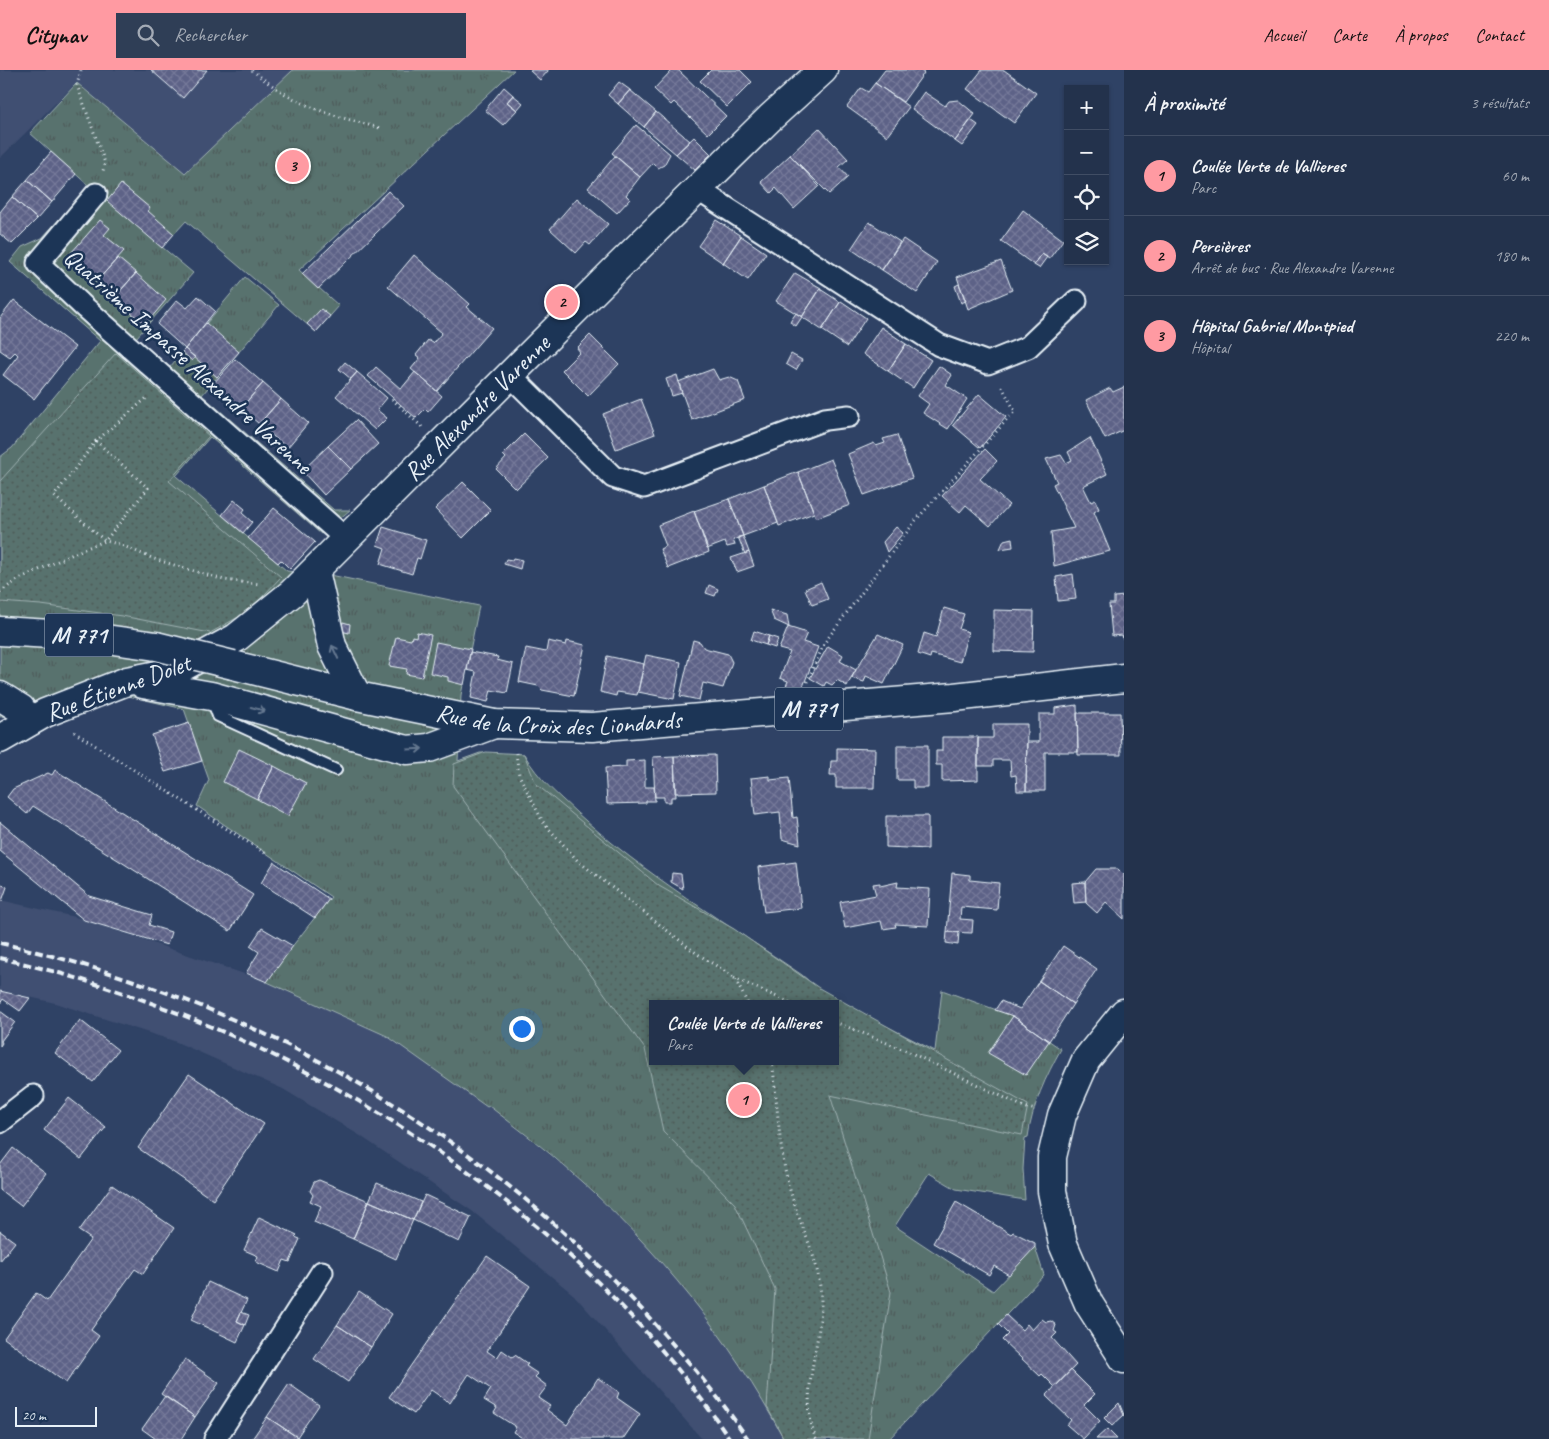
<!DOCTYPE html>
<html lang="fr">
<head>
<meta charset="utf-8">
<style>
  body { margin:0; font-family:Caveat,sans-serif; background:#2f3e56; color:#f1f3f6 }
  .controls { position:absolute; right:15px; top:15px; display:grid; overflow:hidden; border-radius:0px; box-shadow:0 1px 4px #0004 }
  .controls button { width:45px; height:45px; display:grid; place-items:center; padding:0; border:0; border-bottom:1px solid #404d64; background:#23324c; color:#f1f3f6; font:25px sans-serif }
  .scale { position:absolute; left:15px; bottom:12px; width:82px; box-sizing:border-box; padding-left:5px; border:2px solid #e8f1f8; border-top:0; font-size:14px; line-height:18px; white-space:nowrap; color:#e8f1f8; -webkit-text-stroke:4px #1d3557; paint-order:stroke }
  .you { position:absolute; left:521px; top:958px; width:18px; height:18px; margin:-12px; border:4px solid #fff; border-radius:50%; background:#1a73e8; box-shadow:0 0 0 8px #1a73e833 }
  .badge { display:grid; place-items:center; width:32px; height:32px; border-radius:50%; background:#ff9aa2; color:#111; font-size:16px; font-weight:700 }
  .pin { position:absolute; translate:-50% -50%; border:2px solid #fff; box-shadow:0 1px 5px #0006 }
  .popup { position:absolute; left:649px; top:930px; width:190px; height:65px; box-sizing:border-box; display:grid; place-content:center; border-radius:0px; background:#23324c; filter:drop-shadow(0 1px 4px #0005); font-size:16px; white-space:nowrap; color:#a3aab5 }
  .popup b { font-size:19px; color:#f1f3f6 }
  .popup::after { content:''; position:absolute; left:50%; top:100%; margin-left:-10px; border:10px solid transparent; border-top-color:#23324c }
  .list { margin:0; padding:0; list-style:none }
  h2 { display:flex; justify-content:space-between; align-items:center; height:65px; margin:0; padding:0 20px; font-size:21px }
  h2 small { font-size:16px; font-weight:400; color:#a3aab5 }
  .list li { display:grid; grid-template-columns:32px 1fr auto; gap:15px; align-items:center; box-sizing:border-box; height:80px; padding:0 20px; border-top:1px solid #404d64 }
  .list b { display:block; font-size:19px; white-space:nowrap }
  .list p { margin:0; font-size:16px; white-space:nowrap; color:#a3aab5 }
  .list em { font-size:16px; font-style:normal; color:#a3aab5 }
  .icon { flex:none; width:28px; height:28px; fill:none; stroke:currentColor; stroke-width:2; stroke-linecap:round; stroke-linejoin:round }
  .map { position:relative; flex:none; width:1124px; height:1369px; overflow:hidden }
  header { display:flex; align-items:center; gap:30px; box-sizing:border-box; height:70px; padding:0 25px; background:#ff9aa2; color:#111 }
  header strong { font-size:24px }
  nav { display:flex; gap:28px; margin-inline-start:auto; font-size:18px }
  .search { width:350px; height:45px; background:#2f3e56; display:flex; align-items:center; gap:12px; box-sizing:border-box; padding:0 18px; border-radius:0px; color:#a3aab5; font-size:19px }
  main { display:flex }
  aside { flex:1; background:#23324c }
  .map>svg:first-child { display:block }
  .built { fill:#404f72 }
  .grass { fill:url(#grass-tufts); stroke:#a0b2b3; fill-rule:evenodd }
  .park { fill:url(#park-dots); stroke:#a0b2b3; fill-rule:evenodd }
  .building { fill:url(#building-cross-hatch); stroke:#e8f1f8 }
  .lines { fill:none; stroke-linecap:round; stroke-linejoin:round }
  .service-casing { stroke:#e8f1f8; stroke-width:14 }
  .minor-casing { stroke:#e8f1f8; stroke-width:25 }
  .secondary-casing { stroke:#e8f1f8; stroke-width:31 }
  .primary-casing { stroke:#e8f1f8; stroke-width:31 }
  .path { stroke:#e8f1f8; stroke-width:3; stroke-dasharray:1 4; stroke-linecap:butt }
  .service { stroke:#1d3557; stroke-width:10 }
  .minor { stroke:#1d3557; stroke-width:21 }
  .secondary { stroke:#1d3557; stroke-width:28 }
  .primary { stroke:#1d3557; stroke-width:28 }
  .rail { stroke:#e8f1f8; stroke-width:4; stroke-dasharray:8 4; stroke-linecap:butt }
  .primary-bridge-casing { stroke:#e8f1f8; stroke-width:31; stroke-linecap:butt }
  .primary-bridge { stroke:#1d3557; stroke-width:28 }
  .oneway { stroke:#64778f }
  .labels { text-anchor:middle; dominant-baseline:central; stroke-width:5; stroke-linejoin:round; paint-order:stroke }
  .shield { fill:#1d3557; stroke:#abb9c8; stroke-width:1 }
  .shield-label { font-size:24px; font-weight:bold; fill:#e8f1f8 }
  .street-label { font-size:25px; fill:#e8f1f8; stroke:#1d3557 }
</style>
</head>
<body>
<header>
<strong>Citynav</strong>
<div class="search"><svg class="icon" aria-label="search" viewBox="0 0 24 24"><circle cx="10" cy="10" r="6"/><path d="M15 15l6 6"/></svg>Rechercher</div>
<nav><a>Accueil</a><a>Carte</a><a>À propos</a><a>Contact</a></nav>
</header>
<main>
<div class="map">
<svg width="1124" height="1369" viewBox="0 0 1124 1369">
  <defs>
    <pattern id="grass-tufts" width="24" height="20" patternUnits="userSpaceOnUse" patternTransform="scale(1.25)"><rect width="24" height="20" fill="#58726e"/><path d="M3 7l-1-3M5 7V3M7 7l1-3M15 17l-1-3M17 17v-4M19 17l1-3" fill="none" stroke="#4e5b5a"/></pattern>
    <pattern id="park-dots" width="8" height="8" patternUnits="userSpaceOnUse" patternTransform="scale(1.25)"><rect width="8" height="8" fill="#58726e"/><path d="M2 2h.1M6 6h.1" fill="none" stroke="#4e5b5a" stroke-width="1.8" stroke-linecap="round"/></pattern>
    <pattern id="building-cross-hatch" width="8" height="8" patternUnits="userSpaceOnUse" patternTransform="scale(1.25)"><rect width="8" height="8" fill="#5d6287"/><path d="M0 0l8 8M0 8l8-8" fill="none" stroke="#747999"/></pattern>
  </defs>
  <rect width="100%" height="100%" fill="#2f4265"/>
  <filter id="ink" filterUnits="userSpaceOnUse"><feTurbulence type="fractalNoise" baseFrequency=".02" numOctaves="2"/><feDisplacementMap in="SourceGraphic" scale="10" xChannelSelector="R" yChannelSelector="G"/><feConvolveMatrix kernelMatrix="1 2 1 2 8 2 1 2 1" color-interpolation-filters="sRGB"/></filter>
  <g filter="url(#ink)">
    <path class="built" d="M0 0H514L299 200 77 12 0 88Z
      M0 830 79 848 265 911 387 966 487 1037 489 1036 572 1103 638 1166 683 1217 725 1272 767 1337 784 1369H702L574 1225 472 1141 359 1065 283 1019 174 971 55 933 0 920Z"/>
    <path class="grass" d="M293 0H514L299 200 339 236 316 262 186 151 162 177 193 203 136 268 170 297 245 207 279 235 202 325 334 440H350L321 464 210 367 176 406 287 501 335 506 479 536 461 625 458 691 480 683 524 684C539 710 556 723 577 743 645 805 726 853 802 905L824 924 935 981 942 920 1013 946 1061 979C1046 1006 1032 1036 1028 1067L1025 1068 1023 1099 1025 1130 956 1119 929 1103 895 1156 993 1221 1035 1177 1044 1205 889 1369H784C730 1268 658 1179 572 1103 546 1079 517 1058 489 1036L487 1037 387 966 265 911 331 827 197 736 209 710 184 639 120 624 0 647V387L12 378 100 271 10 192 22 177 42 168 89 116 30 63 77 13 185 103ZM653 934H835V991H653Z"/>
    <path class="park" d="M116 283 209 366 169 411 281 507 249 541 210 563 122 546 41 535 0 532V411Z
      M486 682 524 684 536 714 659 816 734 859 819 918 1028 1035 1022 1065 830 1025 891 1222 868 1369H784L767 1337 775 1219 735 1134 663 1061 645 979 453 716 454 694ZM653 934H835V991H653Z"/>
    <path class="building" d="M151 0H207L183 28Z
      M532 0H548V1L540 10 530 1Z
      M672 0H678L726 46 708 64 674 32 671 35 654 19Z
      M711 0H740L752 12 727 37 700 11Z
      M885 0H920L924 3 903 32 875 13Z
      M982 0H1004L1036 23 1014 53 967 19Z
      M619 12 630 20 618 34 608 25Z
      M875 13 909 37 887 66 847 37 861 18 868 22Z
      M504 17 513 25 507 32 517 40 503 55 485 40Z
      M630 20 656 42 644 57 618 34Z
      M924 22 945 36 949 31 958 30 975 44 955 71 912 39Z
      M513 25 523 33 517 40 507 32Z
      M656 42 690 71 676 84 644 57Z
      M971 50 978 55 962 76 955 71Z
      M636 55 670 84 664 95 658 98 653 93 640 107 612 83Z
      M819 58 848 89 839 97 848 107 829 124 790 85Z
      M694 67 711 84 695 100 676 84Z
      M51 82 76 104 52 132 27 110Z
      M790 85 819 116 794 139 776 118 771 123 761 112Z
      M615 86 640 107 626 125 630 129 617 143 588 118Z
      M27 110 52 132 37 149 12 127Z
      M121 114 150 138 148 141 174 164 162 178 107 131Z
      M388 121 404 136 318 219 302 204Z
      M12 127 37 149 12 174 0 164V142Z
      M577 128 608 154 590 175 586 172 576 183 550 159Z
      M1023 140 1063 170 1049 189 1042 184 1034 195 1001 171Z
      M100 150 110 158 104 165 124 181 96 212 78 197 79 194 71 183Z
      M716 150 741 166 723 193 698 176Z
      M869 152 900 172 882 200 851 179Z
      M741 166 766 183 748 210 723 193Z
      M903 169 937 192 917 223 882 200Z
      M1042 184 1047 187 1039 198 1034 195Z
      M414 185 470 234 467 237 492 258 437 321 411 299 420 288 416 285 428 270 433 273 442 263 388 216Z
      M118 188 136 203 114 228 96 212Z
      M1001 191 1012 220 968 239 957 207Z
      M136 203 166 230 145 255 114 228Z
      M795 203 821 218 802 247 776 231Z
      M959 214 966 231 961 233 955 216Z
      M820 219 840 232 822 260 802 247Z
      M198 226 215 241 185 279 157 254 177 230 187 238Z
      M14 230 75 277 34 329 3 305 18 285 15 282 10 287 0 280V248Z
      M841 231 866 248 847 277 822 260Z
      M321 239 330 246 316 262 307 254Z
      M796 243 802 247 796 256 790 252Z
      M206 253 239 282 217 307 185 279Z
      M881 257 906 274 888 301 863 284Z
      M590 265 619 294 588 326 562 300 580 282 577 278Z
      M906 274 931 290 913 318 888 301Z
      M185 279 195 287 192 291 182 282Z
      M791 284 802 290 796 300 786 294Z
      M235 289 263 313 241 338 213 314Z
      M345 292 357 302 351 309 339 299Z
      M939 296 952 305 946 315 967 329 948 359 923 343 929 334 918 326Z
      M376 297 401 319 415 302 442 326 428 342 425 339 416 348 368 306Z
      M713 299 719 310 729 307 738 311 745 330 692 350 678 312Z
      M357 302 387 328 377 340 387 348 375 360 336 326Z
      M677 305 682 323 672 326 666 309Z
      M263 313 281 329 259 354 241 338Z
      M1124 317V360L1105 369 1086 330 1110 318 1113 322Z
      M979 324 1006 347 980 378 953 355Z
      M281 329 308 353 287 378 259 354Z
      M641 329 655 364 616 379 603 344Z
      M356 350 378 374 351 399 328 376Z
      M524 364 548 388 516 419 496 399 506 388 503 385Z
      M897 365 912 408 864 425 848 384 874 373 876 376 885 373 883 369Z
      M1090 368 1107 404 1083 416 1091 432 1095 430 1099 439 1094 442 1110 481 1054 496 1051 462 1074 458 1053 414 1057 412 1046 389 1061 385 1066 393 1072 390 1068 382Z
      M328 376 351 399 324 425 302 401Z
      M985 379 997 391 980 409 1009 435 990 456 966 435 960 442 942 426Z
      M831 389 850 435 816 448 798 402Z
      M798 402 814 443 779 456 764 415Z
      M463 412 491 440 463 468 435 439Z
      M764 415 778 453 743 466 729 429Z
      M729 429 743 466 733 470 735 475 727 477 725 472 707 479 694 441Z
      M234 430 245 439 242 443 252 452 243 463 222 445Z
      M274 438 315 472 290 499 281 490 278 493 248 468Z
      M694 441 709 482 668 498 660 479 666 476 658 455Z
      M383 457 426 470 420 489 417 488 412 504 380 494 385 478 377 475Z
      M896 457 903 463 887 482 883 472Z
      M743 466 749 482 745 484 738 467Z
      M1012 468 1013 477 1000 479 1004 470Z
      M749 482 754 496 737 502 731 488Z
      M513 488 522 490 520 499 504 494 506 489 512 490Z
      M1073 504 1076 529 1058 531 1056 507Z
      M821 512 828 529 812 535 805 519Z
      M709 515 718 519 715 526 706 523Z
      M1124 526V569H1123L1122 565 1112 566 1109 534H1114V527Z
      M944 538 964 544 959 559 968 562 960 592 931 584 930 588 918 584 924 563 936 567Z
      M770 540 787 545 789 557 774 550Z
      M994 540 1034 541 1033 582 994 581Z
      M343 552 350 554 349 563 341 561Z
      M788 557 807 563 803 572 818 577 801 622 786 616 788 611 780 608 790 582 779 579Z
      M754 561 769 566 766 575 751 570Z
      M417 562 431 565 422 607 406 604 407 599 389 596 396 567 411 570 412 566 416 567Z
      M878 564 903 575 884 614 866 606 864 612 851 608Z
      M769 566 778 569 775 578 766 575Z
      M693 570 700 572 704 578 728 584 732 592 723 618 703 613 699 630 680 626Z
      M548 571 566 575 567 571 585 575 574 626 542 620 538 616 519 612 526 578 546 582Z
      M436 572 471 579 464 615 448 611V607L430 603Z
      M828 576 843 585 840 591 856 600 847 616 837 610 832 615 826 612 824 616 810 608Z
      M470 582 498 587 497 590 513 594 507 623 491 620 488 632 471 628 476 602 467 600Z
      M646 585 681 592 674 629 638 622Z
      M607 586 644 594 637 625 617 622 616 626 600 622Z
      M1077 635 1078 682H1045V721H1026L1027 672H1039V644H1055V638Z
      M1077 643H1120L1121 685H1078Z
      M189 653 202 691 165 702 152 665Z
      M993 654H1027L1026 721H1017L1016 705 1011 706 1010 690H993V696H978V668H993Z
      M942 667H978V710L942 711V695H936V681H942Z
      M897 675H928V718H913V710H897Z
      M837 678 875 679 874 718H836V705H830L831 691H837Z
      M239 679 274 696 257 729 223 712Z
      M715 685 716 722 675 723 674 686Z
      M674 686 676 727H671V732H664V727H655L653 687Z
      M645 690V717H654L655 731H646V733L607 734 605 698 626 697V691Z
      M274 696 306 713 288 746 257 729Z
      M55 700 253 825 230 861 33 736 27 744 7 727 13 719 48 703 52 705Z
      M770 706V710L789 708 793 748 797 747 800 774 782 769 780 742 755 745 751 708Z
      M886 746H928V779L886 777Z
      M0 752 89 826 152 845 149 855 171 862 167 875 84 850 0 781Z
      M274 792 329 829 315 848 261 813Z
      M796 792 801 838 764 842 758 797Z
      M1096 799H1118L1124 805V849L1106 832 1097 843 1086 833 1085 812Z
      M672 803 681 804 683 819 671 812Z
      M952 803 970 805V810L999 813 997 840 961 837 960 849 973 850 972 863 947 862Z
      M898 812 897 817 930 819 928 856 895 854 896 857 883 859 881 851 845 858 840 832 876 825 873 814 880 813V816Z
      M1085 812 1086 832 1074 833 1072 813Z
      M0 814 7 817 2 831H0Z
      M262 858 293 876 267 912 246 903 259 882 250 876Z
      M947 862H959L958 875 946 873Z
      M1063 876 1097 899 1073 934 1039 911Z
      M1039 911 1073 934 1049 971 1013 946 995 940 1001 931 1020 939Z
      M0 921 30 928 20 941 3 929 0 934Z
      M0 941 15 952 1 971 2 973 0 976Z
      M1013 946 1049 971 1026 1005 988 983Z
      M80 950 118 980 93 1012 55 983Z
      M189 1004 264 1054 213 1130 138 1078Z
      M69 1028 106 1057 81 1089 44 1060Z
      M13 1078 46 1103 21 1136 0 1120V1095Z
      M319 1110 369 1131 353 1169 314 1152 321 1136 310 1131 313 1125 310 1121 314 1112Z
      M377 1113 421 1132 413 1150 369 1131Z
      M112 1115 174 1158 143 1204 135 1199 91 1260 99 1266 66 1313 4 1268 36 1223 47 1231 91 1169 79 1161Z
      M425 1125 471 1147 459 1172 413 1150Z
      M369 1131 413 1150 396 1189 353 1169Z
      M956 1132 1011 1164 1013 1162 1035 1173V1177L1009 1205 994 1196 989 1205 933 1173Z
      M259 1147 297 1165 295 1167 300 1169 290 1192 284 1190 279 1202 256 1192 258 1186 244 1180Z
      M0 1161 15 1172 0 1191Z
      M487 1186 530 1216 487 1281 497 1288 502 1280 512 1287 515 1285 528 1294 526 1296 538 1304 535 1307 547 1316 538 1328 550 1336 547 1340 567 1355 598 1308 619 1322 617 1328 640 1344 623 1369H524L513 1362 516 1357 494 1343 497 1338 484 1330 491 1319 469 1304 450 1333 431 1320 414 1344 389 1327Z
      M208 1212 247 1230 237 1251 245 1255 237 1272 191 1250Z
      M359 1222 392 1244 371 1277 337 1255Z
      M241 1242 249 1245 245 1255 237 1251Z
      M1006 1245 1022 1260 1027 1254 1032 1260 1042 1249 1046 1252 1051 1251 1056 1255 1054 1261 1057 1263 1052 1268 1076 1295 1055 1317 1042 1304 1040 1306 1002 1270 1008 1264 998 1254Z
      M337 1255 371 1277 348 1312 314 1289Z
      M185 1289 219 1313 195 1347 161 1324Z
      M1071 1300 1095 1324 1084 1335 1100 1351 1083 1369 1067 1355 1071 1350 1046 1326Z
      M289 1314 319 1335 297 1367 267 1347Z
      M165 1326 195 1347 181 1369H156L142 1359Z
      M1119 1333 1124 1345 1112 1356 1104 1348Z
      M267 1347 300 1369H252Z
      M1107 1359 1117 1369H1096Z"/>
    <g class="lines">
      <g class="service-casing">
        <path id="service" d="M212 629 218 646 336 700"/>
      </g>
      <g class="minor-casing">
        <path id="minor" d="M697 119 939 275 988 293 1028 277 1076 231
          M96 124 38 193 83 236 346 469
          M510 305 613 407 644 417 825 349 849 346
          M0 1052 33 1026
          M215 1369 322 1202"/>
      </g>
      <g class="secondary-casing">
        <path id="secondary" d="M315 501 332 576 357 626
          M143 614 211 626 407 680 429 678 494 654
          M0 626 21 639 29 651
          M0 669 45 643 127 611 173 602 236 568 292 523 619 196 770 48 823 0"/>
      </g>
      <g class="primary-casing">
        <g id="primary">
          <path d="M0 561 84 566 156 576"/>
          <path id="s1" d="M233 595 357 626 494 654 592 657 954 627 1124 608"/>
          <path d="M1124 943 1086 990 1062 1045 1052 1087V1121L1063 1174 1089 1234 1124 1289"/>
        </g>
      </g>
      <path class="path" d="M81 0 77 15 105 93 103 101
        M252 0C295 36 327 44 380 58
        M392 329 422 357
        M96 371 54 426 105 471 148 418 96 371 148 327
        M0 522 19 509 84 479 105 471 119 474 154 489 224 510 260 514
        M807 612 825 572 916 450 1015 341 1001 315
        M74 662 268 785
        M516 683 519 705 543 752 578 791 696 883 734 907 748 934
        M734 908 793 934
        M835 952 907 981 1024 1037 1036 1040
        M772 991C778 1034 778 1078 790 1120 801 1160 821 1190 821 1233 821 1277 798 1326 816 1369"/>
      <use href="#service" class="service"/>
      <use href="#minor" class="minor"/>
      <use href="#secondary" class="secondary"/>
      <use href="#primary" class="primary"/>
      <path class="rail" d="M0 873C254 931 481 1060 655 1254 688 1291 720 1328 748 1369
        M0 888C282 952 566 1128 730 1369"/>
      <g class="primary-bridge-casing">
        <path id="primary-bridge" d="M156 576 233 595"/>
      </g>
      <use href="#primary-bridge" class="primary-bridge"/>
    </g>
    <defs><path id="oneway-shaft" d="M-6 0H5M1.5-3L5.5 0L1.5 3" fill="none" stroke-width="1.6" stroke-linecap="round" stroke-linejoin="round" transform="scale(1.25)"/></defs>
    <g class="oneway">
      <use href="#oneway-shaft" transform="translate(335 582) rotate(-115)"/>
      <use href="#oneway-shaft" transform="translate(258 639) rotate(15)"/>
      <use href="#oneway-shaft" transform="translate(415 679) rotate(-3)"/>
    </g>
  </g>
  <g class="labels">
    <g class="shield">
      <rect x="45" y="543.5" width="68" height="43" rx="4"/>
      <rect x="775" y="617.5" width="68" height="43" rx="4"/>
    </g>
    <g class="shield-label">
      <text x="79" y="565">M 771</text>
      <text x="809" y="639">M 771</text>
    </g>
    <g class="street-label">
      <text transform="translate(188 291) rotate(42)">Quatrième Impasse Alexandre Varenne</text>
      <text transform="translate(477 338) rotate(-45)">Rue Alexandre Varenne</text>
      <text transform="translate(118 618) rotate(-20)">Rue Étienne Dolet</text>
      <text stroke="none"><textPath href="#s1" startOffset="332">Rue de la Croix des Liondards</textPath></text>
    </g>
  </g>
</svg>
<div class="controls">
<button>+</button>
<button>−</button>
<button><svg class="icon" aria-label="locate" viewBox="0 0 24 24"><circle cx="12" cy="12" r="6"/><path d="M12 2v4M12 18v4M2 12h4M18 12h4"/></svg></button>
<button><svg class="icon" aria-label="layers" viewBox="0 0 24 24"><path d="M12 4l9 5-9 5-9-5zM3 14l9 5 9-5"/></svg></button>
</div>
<div class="scale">20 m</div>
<div class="you"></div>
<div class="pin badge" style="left:744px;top:1030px">1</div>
<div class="popup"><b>Coulée Verte de Vallieres</b>Parc</div>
<div class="pin badge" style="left:562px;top:232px">2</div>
<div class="pin badge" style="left:293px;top:96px">3</div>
</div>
<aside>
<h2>À proximité<small>3 résultats</small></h2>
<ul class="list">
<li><span class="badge">1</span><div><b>Coulée Verte de Vallieres</b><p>Parc</p></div><em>60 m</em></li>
<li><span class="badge">2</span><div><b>Percières</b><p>Arrêt de bus · Rue Alexandre Varenne</p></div><em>180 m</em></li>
<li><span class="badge">3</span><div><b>Hôpital Gabriel Montpied</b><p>Hôpital</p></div><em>220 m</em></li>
</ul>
</aside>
</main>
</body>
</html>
